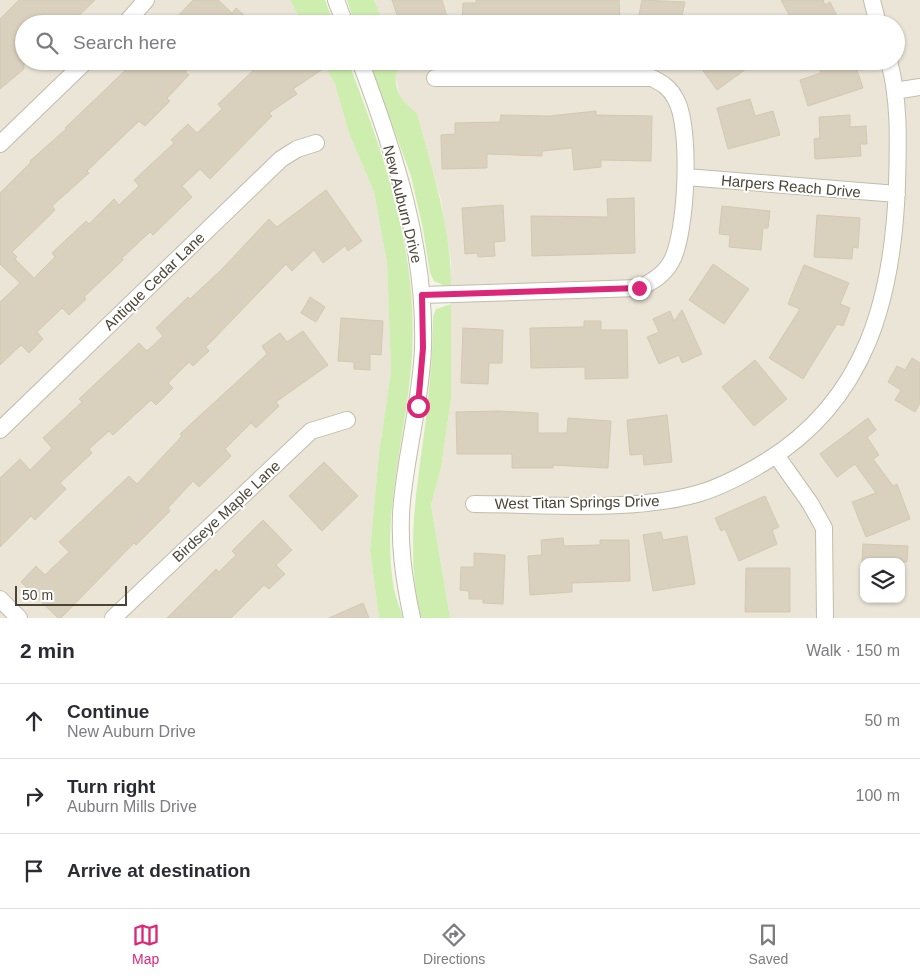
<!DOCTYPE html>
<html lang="en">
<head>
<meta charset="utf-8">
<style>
  body { margin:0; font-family:Arial,sans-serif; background:#f2f2f3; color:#2b2b33 }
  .controls { position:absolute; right:15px; bottom:15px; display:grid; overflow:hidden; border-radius:10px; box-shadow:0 1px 4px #0004 }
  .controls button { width:45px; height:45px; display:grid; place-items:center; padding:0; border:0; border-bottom:1px solid #e1e1e2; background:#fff; color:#2b2b33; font:25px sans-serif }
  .scale { position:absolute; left:15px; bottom:12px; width:112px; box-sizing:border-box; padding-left:5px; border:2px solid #4b4436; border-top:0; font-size:14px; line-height:18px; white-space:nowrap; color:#4b4436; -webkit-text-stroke:4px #fff; paint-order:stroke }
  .stop { position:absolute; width:15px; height:15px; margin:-11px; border:4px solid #db2777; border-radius:50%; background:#fff }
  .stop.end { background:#db2777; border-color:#fff; box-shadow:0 1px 5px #0008 }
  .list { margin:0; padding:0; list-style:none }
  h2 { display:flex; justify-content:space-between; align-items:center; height:65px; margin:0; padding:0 20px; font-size:21px }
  h2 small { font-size:16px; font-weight:400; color:#7c7c81 }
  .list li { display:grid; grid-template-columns:32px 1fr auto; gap:15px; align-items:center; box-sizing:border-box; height:75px; padding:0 20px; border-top:1px solid #e1e1e2 }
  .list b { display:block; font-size:19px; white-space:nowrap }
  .list p { margin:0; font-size:16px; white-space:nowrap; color:#7c7c81 }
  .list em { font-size:16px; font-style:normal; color:#7c7c81 }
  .icon { flex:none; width:28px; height:28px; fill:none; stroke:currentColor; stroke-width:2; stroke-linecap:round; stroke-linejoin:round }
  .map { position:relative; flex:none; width:920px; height:618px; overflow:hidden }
  .search { position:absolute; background:#fff; box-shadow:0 1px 4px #0004; left:15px; right:15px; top:15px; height:55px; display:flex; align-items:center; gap:12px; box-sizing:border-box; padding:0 18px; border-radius:28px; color:#7c7c81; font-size:19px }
  .sheet { height:290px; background:#fff }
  nav { display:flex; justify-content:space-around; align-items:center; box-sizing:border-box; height:70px; border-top:1px solid #e1e1e2; background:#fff; font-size:14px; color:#7c7c81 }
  nav a { display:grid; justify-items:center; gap:2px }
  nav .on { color:#db2777 }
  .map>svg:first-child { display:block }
  .residential { fill:#eae5d7; fill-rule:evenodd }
  .green { fill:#ceeeaf }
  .building { fill:#d9d0bd; stroke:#d5c8b0 }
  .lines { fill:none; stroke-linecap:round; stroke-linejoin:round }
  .minor-casing { stroke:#c3bcab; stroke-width:18 }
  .minor { stroke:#fff; stroke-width:16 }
  .route { stroke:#db2777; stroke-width:6 }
  .labels { text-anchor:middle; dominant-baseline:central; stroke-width:4; stroke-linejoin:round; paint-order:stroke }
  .street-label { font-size:15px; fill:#4b4436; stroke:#fff }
</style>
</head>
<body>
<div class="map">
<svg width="920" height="618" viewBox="0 0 920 618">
  <rect width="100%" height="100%" fill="#f6f3e9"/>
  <path class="residential" d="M0 0H290L303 24H24V61H322L335 84 349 133 374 192 387 263 391 371 379 453 370 550 379 618H0Z
    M374 0H920V618H450L431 505 441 468 451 400V262L441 200 417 113 408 107 400 97 396 79 398 61H896V24H384ZM864 562H901V599H864Z"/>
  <path class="green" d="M290 0H325L334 24H303Z
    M347 0H374L384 24H355Z
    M322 61H348C385 158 418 250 412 355 408 430 380 515 394 589 396 599 400 608 403 618H379L370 550 379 453 391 371 387 263 374 192 349 133 335 84Z
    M369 61H398C399 67 397 71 396 77 394 92 405 105 417 113 432 169 451 226 451 285H443L434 281 430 273 423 229 411 176Z
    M451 304V399L441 468 431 505 450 618H421C403 542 420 476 428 401 431 373 433 345 433 317L436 309Z"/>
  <path class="building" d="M19 0H95L70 24H24V69L0 89V19Z
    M193 0H218L232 13 236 8 245 16 241 21 244 24H185L177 17Z
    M392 0H442L448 20 437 24H400Z
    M476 0H619L620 24H462L463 3H476Z
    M642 0 685 2 680 24H637Z
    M781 0H823L825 5 830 2 841 24H794Z
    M135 61H196L185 72 189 75 167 98 170 101 145 126 139 121 87 171 89 173 52 206 55 210 12 252 17 257 15 259 34 278 55 257 52 253 86 221 89 224 114 199 119 205 139 186 134 180 174 143 171 140 188 124 197 133 222 109 218 104 263 61H318L323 69 293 89 297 94 269 113 272 116 210 179 200 169 182 186 192 197 153 235 150 232 122 258 123 260 84 297 86 299 69 315 62 308 37 332 43 339 29 353 21 345 0 365V302L20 283 0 264V193L31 162 30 161 66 129 65 128Z
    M696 61H757L717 90Z
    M818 61H854L863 88 808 106 800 80 821 73Z
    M750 99 755 116 773 111 780 135 728 149 717 108Z
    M596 111V115L652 116 651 161 601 160V167L574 170 572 148 542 151V156L487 154V168L442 169 441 135 455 134V123L500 122 501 115 550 116Z
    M850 115V127L866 126 867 144H860L861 156 815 159 814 139 820 138 819 117Z
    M326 190 362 241 348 251 345 246 323 263 314 250 292 271 286 264 206 347 209 351 193 366 189 362 168 383 173 388 156 405 151 400 113 435 109 431 89 449 92 453 60 483 66 489 35 520 31 516 0 547V478L20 459 30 470 52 448 43 438 82 402 79 399 139 343 147 351 163 336 156 328 188 297 190 299 222 269 269 219 277 227Z
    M634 198 635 253 532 256 531 216 608 217 607 199Z
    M503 205 505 241 494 242 495 256 478 257 477 253 465 254 462 208Z
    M722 206 770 211 768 228H763L761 250 729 247 730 235 719 234Z
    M817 215 860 218 858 248 853 247 852 259 814 257Z
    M713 264 749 289 724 324 689 300Z
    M804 265 849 283 840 304 850 308 843 326 837 324 803 379 769 358 800 309 788 304Z
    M310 297 325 307 316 322 301 313Z
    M682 310 702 354 682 363 679 355 659 364 647 337 659 332 653 319 670 311 674 321Z
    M341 318 383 321 381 355 370 354V370L354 369V362L338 361Z
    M584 321H601V330H627L628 378 585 379V367L531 368 530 328 584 327Z
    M463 328 503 330 502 363H489L488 384 461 383Z
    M303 331 328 365 276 402 279 406 256 428 251 423 225 449 231 456 199 487 193 481 168 508 170 511 136 545 134 543 61 618H58L21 582 36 566 45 575 69 552 59 542 129 476 137 484 182 436 180 434 267 354 262 346 280 333 287 342Z
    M912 358 920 363V403L915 412 895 400 901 390 888 382 897 366 905 370Z
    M755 360 787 399 754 426 722 387Z
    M499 411 538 413V433H567L568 418 611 421 608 468 553 465V468H512V454H457L456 412Z
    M667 415 672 462 644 465 643 454 630 455 627 420Z
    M868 418 876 430 867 437 879 455 873 459 893 486 897 484 910 519 866 537 852 502 876 493 855 464 837 477 820 454Z
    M324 462 358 496 322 531 289 496Z
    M765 496 779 527 772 530 777 544 739 561 725 529 721 531 715 518Z
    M263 520 292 550 276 565 285 574 269 589 264 585 231 618H167L216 569 219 572 236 555 232 551Z
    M661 532 663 540 687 536 695 584 653 591 643 535Z
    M563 538 564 546 600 545V540H629L630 581 572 583V592L530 595 528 556 542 555 541 540Z
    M863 544 908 546 907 562H862Z
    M474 553 505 555 503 604 483 603V599H469V591L460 590 461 567H474Z
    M746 568H790V612H745Z
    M363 603 369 618H329Z"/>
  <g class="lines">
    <g class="minor-casing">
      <path id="minor" d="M336 0 345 24
        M872 0 878 24
        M125 24 146 0
        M360 61C395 154 426 248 423 348 421 400 407 450 402 501 398 541 404 580 412 618
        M895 91 920 87
        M0 144 86 61
        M686 177 897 194
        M422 295 639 288C652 282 664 275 671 262 687 235 692 124 675 98 670 88 662 83 652 78H435
        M0 430 281 159 297 149 316 143
        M776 455 810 503 824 528 825 618
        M474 504C545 504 632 513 700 493 723 486 745 474 765 462 867 400 893 297 897 185 898 144 900 102 889 61
        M0 599 19 618
        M113 618 311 431 347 420"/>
    </g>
    <use href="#minor" class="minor"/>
  </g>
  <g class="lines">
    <path class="route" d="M418 406 423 348 422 295 639 288"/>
  </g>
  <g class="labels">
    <g class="street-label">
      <text transform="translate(791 186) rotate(5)">Harpers Reach Drive</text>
      <text transform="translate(403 204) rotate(76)">New Auburn Drive</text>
      <text transform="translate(154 281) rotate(-44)">Antique Cedar Lane</text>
      <text transform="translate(577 502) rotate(-1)">West Titan Springs Drive</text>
      <text transform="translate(226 511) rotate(-43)">Birdseye Maple Lane</text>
    </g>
  </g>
</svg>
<div class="controls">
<button><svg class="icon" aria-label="layers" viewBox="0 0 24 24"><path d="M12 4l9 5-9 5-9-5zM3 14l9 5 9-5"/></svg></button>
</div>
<div class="scale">50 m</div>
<div class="stop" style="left:418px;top:406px"></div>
<div class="stop end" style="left:639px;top:288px"></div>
<div class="search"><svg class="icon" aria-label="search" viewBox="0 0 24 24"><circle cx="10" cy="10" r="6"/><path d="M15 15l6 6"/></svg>Search here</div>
</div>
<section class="sheet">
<h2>2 min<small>Walk · 150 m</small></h2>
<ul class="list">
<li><svg class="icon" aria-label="ahead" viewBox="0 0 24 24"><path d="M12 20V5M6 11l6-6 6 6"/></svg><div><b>Continue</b><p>New Auburn Drive</p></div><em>50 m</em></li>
<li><svg class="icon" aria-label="right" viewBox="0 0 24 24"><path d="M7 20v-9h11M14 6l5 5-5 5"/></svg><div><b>Turn right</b><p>Auburn Mills Drive</p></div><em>100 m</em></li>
<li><svg class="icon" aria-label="arrive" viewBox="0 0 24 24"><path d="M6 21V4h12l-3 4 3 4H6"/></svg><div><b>Arrive at destination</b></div></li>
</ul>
</section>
<nav>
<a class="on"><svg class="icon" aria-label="map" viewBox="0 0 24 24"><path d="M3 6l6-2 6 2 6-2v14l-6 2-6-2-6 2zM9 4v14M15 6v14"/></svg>Map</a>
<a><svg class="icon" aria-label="directions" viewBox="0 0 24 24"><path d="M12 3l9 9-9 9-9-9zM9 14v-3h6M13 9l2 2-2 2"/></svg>Directions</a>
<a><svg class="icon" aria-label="saved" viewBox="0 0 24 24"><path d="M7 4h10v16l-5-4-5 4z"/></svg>Saved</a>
</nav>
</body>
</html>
